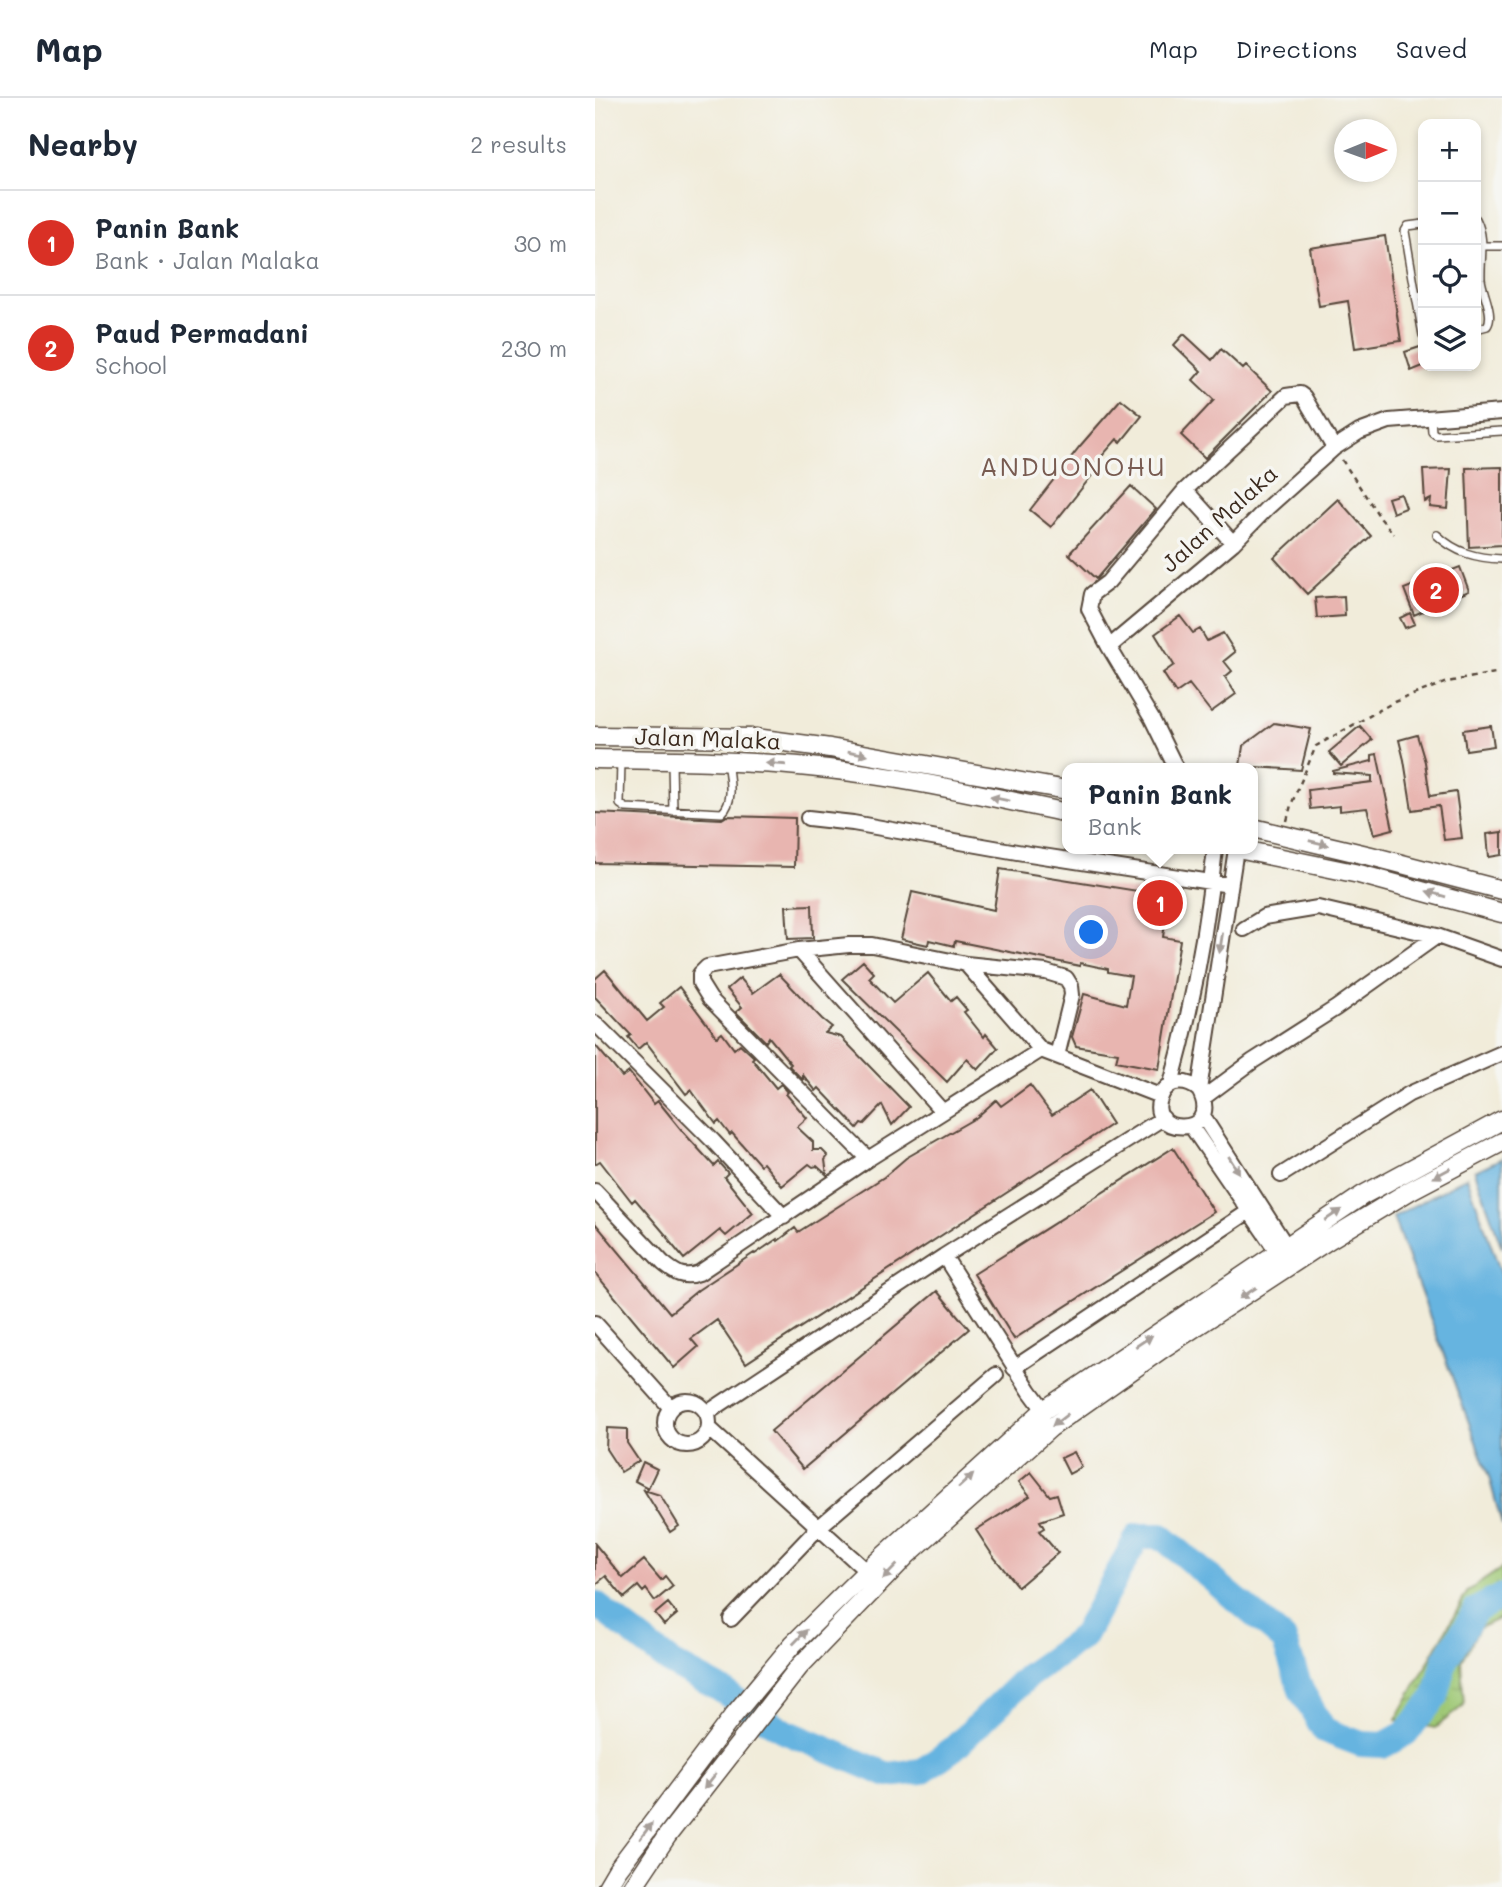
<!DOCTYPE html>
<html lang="en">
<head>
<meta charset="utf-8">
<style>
  body { margin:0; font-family:Mali,sans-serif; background:#f2f2f3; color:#1f2937 }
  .controls { position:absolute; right:21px; top:21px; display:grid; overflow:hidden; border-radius:14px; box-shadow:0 4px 10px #0003 }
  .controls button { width:63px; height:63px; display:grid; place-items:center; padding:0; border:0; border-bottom:2px solid #e0e1e3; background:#fff; color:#1f2937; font:35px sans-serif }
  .compass { position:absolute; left:739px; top:21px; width:63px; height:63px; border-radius:50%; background:#fff; box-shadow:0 4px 10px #0003; rotate:89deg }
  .you { position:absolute; left:497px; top:835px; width:24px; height:24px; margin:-18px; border:5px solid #fff; border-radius:50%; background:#1a73e8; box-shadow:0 0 0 10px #1a73e833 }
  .badge { display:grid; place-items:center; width:46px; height:46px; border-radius:50%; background:#d93025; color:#fff; font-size:23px; font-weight:700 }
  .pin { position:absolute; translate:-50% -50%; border:4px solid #fff; box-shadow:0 2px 7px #0006 }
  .popup { position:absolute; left:467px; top:665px; width:196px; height:91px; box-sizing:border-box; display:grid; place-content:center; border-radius:14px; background:#fff; filter:drop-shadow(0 2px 5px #0005); font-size:23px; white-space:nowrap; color:#747a83 }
  .popup b { font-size:26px; color:#1f2937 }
  .popup::after { content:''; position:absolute; left:50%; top:100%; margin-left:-14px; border:14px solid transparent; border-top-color:#fff }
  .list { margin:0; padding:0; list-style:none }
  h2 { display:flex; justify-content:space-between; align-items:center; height:91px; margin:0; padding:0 28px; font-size:30px }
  h2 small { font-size:23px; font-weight:400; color:#747a83 }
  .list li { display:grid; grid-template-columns:46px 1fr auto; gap:21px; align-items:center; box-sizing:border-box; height:105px; padding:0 28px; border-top:2px solid #e0e1e3 }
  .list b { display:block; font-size:26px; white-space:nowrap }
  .list p { margin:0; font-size:23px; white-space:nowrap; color:#747a83 }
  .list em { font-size:23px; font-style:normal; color:#747a83 }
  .icon { flex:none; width:38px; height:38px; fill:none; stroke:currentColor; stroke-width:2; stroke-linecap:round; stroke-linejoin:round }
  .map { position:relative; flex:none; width:907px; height:1789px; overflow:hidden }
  header { display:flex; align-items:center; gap:42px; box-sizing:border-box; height:98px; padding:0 35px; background:#fff; border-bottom:2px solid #e0e1e3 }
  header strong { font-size:33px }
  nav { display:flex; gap:38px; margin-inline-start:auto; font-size:24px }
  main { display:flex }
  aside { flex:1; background:#fff }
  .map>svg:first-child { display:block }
  .wetland { fill:url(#wetland-marsh); stroke:#6c794a; stroke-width:2 }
  .water { fill:#66b4e0; stroke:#506f7f; stroke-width:2 }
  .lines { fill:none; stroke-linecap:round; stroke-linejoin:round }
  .river { stroke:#66b4e0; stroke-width:26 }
  .building { fill:#e8b5b0 }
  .service-casing { stroke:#56473a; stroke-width:10 }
  .minor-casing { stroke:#56473a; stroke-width:18 }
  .tertiary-casing { stroke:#56473a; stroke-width:21 }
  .path { stroke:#56473a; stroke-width:2.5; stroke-dasharray:5 5; stroke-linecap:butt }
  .service { stroke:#fff; stroke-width:7 }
  .minor { stroke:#fff; stroke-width:14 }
  .tertiary { stroke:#fff; stroke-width:18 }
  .oneway { fill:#a79f9a }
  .labels { text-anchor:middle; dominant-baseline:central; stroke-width:7; stroke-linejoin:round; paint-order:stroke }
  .street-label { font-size:23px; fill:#3b2a1e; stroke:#f6f6f2 }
  .quarter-label { font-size:26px; letter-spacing:2px; fill:#785b51; stroke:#f6f6f2 }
</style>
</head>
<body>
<header>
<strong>Map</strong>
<nav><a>Map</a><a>Directions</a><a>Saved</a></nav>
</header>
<main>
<aside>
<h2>Nearby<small>2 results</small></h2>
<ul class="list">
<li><span class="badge">1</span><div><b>Panin Bank</b><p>Bank · Jalan Malaka</p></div><em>30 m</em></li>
<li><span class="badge">2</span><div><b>Paud Permadani</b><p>School</p></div><em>230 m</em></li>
</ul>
</aside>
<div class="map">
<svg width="907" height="1789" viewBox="0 0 907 1789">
  <defs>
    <pattern id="wetland-marsh" width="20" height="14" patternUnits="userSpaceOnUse" patternTransform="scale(1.75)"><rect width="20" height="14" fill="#9ec875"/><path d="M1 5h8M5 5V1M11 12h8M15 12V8" fill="none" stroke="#82a35f"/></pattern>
  </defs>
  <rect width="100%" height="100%" fill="#f6f6f2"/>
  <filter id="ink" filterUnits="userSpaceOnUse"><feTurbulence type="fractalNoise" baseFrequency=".0143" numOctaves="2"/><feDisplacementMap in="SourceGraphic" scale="14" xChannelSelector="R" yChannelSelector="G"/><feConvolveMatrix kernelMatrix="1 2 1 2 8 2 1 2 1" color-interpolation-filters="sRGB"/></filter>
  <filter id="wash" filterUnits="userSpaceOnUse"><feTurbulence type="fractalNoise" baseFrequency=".00686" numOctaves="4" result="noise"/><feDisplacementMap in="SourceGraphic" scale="28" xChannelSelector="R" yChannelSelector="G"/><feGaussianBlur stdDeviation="1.57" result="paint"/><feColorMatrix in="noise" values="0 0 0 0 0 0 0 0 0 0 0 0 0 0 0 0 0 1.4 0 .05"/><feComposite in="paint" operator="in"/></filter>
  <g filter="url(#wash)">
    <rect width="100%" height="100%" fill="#f1ecda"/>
    <path class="wetland" d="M907 1470V1519L884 1530 866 1563 869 1607 840 1630 801 1622 873 1493Z"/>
    <path class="water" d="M907 1060V1150L880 1073Z
      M872 1079 907 1178V1427L894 1379 798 1119Z"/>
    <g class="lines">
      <path class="river" d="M0 1506 76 1565 123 1590 191 1634 293 1677 327 1673 359 1650 433 1578 488 1539 543 1438H566L689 1542 706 1592 729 1632 766 1646 789 1647 811 1635 841 1598 850 1562 881 1512 907 1498"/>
    </g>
    <g id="blocks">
      <path class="building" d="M790 138 806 243 760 250 753 203 724 208 715 150Z
        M589 236 617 262 626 251 648 271 651 268 677 293 610 360 586 337 619 302 598 282 606 273 579 247Z
        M828 248V268L816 273 810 254Z
        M526 301 547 318 526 344 522 341 498 368 502 371 456 429 435 412 485 348Z
        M907 369V447L874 449 871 370Z
        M856 371 853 411 835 409 836 401 830 404 828 372Z
        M536 388 561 411 501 481 474 456Z
        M806 396 811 410 798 415 793 400Z
        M743 401 776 438 712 496 679 460Z
        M865 469 874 493 819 517 809 491Z
        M749 498 750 518 722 520 720 500Z
        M815 515 820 526 810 530 805 520Z
        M585 518 598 535 605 531 612 543 628 535 640 554 629 563 637 573 630 579 641 596 616 614 594 586 581 595 568 575 579 567 560 536Z
        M679 625 716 631 706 672 645 668 648 648Z
        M765 628 777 642 746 668 734 654Z
        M896 628 899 648 871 652 868 632Z
        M822 637 830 664 835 698 861 694 867 740 849 742 844 708 817 712 809 662 804 642Z
        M782 656 798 731 779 736 772 710 745 713V708L715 711 713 692 777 684V678L738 675V673L777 663V657Z
        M0 715 127 721 132 718 200 720 199 769 0 765Z
        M907 734V757L894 759 892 736Z
        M405 771 574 798 568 839 585 842 564 971 521 963 523 955 481 948 477 939 489 896 531 907 536 878 513 874V871L485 865V868L360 843 359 848 334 842 333 847 306 841 317 794 399 812Z
        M217 807 218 840 193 841 191 808Z
        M268 863 279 875 274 880 298 905 333 875 356 903 361 899 372 912 369 914 389 939 391 936 403 950 383 972 372 961 352 984 247 881Z
        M10 872 52 923 69 909 65 905 84 889 122 939 127 935 139 951 145 946 159 959 157 961 181 990 186 986 193 994 191 996 212 1020 202 1029 218 1044V1052H227L233 1058 230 1062 232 1077 222 1068 218 1069 214 1066 187 1088 168 1065 165 1067 137 1035 135 1037 124 1023 121 1026 96 992 91 996 51 944 43 951 33 939 36 937 0 899V881Z
        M184 876 227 921 237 929 230 935 246 939 314 1009 297 1027 287 1007 269 1026 266 1025 262 1030 224 990 221 993 208 977V982L194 968 196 966 174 939 171 944 141 914 147 909 132 891 145 880 158 895Z
        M0 947 27 979 34 974 59 1006 63 1003 89 1035 119 1068 123 1064 133 1075 129 1079 158 1115 131 1138 125 1132 89 1161 75 1144 76 1143 40 1101 37 1104 5 1063 0 1066Z
        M435 987 457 1017 495 992 517 1026 151 1265 122 1222 96 1241 103 1249 79 1270 0 1175V1125L75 1215 103 1192 159 1155 160 1156 182 1141 183 1143 200 1130 203 1134 289 1079 311 1060 382 1019 401 1002 406 1008Z
        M578 1050 619 1114 419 1241 379 1176Z
        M342 1193 374 1231 208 1371 176 1333Z
        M12 1330 32 1331V1345L44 1363 26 1374 11 1351Z
        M479 1354 487 1369 474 1376 466 1360Z
        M48 1364 62 1371 53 1390 40 1383Z
        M436 1374 455 1398 462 1396 468 1415 445 1423 449 1430 444 1433 463 1455 423 1489 398 1458 381 1432 435 1398 424 1384Z
        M49 1392 65 1397 84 1428 75 1434Z
        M0 1446 28 1480 49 1462 66 1482 70 1478 78 1488 60 1503 51 1491 48 1494 43 1488 29 1500 11 1478 0 1487Z
        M73 1505 82 1516 69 1527 60 1516Z"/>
    </g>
  </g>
  <g filter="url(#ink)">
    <use href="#blocks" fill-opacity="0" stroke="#56473a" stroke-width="2"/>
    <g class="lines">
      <g class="service-casing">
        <path id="service" d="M881 121C891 141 885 160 886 181 887 194 900 217 892 228L881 231
          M828 126 813 128 810 133 821 198 828 197
          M888 148H907
          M821 198 828 237
          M836 320 837 334 841 337 907 333
          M842 437C861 455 881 460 907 461
          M26 662 25 706 31 710 127 715C140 703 134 680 132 663
          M77 664 78 713"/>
      </g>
      <g class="minor-casing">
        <path id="minor" d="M590 392 691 298 705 296 709 299 739 350
          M514 549 494 511 497 496 513 484 590 392 638 445
          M581 670 557 621 514 549 638 445 672 410 739 350 764 334 794 323 907 314
          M213 720 258 725 422 754 635 787
          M649 831 669 819 723 810 842 838 907 861
          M204 852 254 847H277L371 866 446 952
          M371 866 451 874 471 880 476 888 477 897 462 958
          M0 925 118 1043 189 1119
          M576 986C597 910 612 830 620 751
          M604 992C593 983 575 980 567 996 545 1039 631 1041 604 992L641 751
          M608 1000 658 963 741 910 842 838
          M607 1017 697 1157
          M596 1028 688 1162
          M273 1061 115 901 105 885V876L112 869 204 852 347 1013
          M686 1077 814 996 907 955
          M0 1093 68 1165C80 1175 88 1181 104 1175L273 1061 446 952 565 998
          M349 1158 435 1293 449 1312
          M0 1225 76 1310
          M419 1270 653 1114
          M70 1325a22 22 0 1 1 44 0a22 22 0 1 1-44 0Z
          M112 1315 349 1158 568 1020
          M114 1330 265 1467
          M136 1521 223 1430 401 1277"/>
      </g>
      <g class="tertiary-casing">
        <path id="tertiary" d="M0 638 160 640 235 650 472 692
          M0 661C72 662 143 662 214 669 301 677 387 697 472 715
          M658 730 776 758 907 792
          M643 751 764 776 907 815
          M12 1789 22 1772 138 1618 198 1546 271 1474 449 1312 768 1097 907 1022
          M38 1789 72 1738 204 1569 312 1457 455 1330 570 1249 735 1141 816 1092 907 1044"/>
      </g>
      <path class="path" d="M747 362 786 421 799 436
        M692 723 696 707 721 648 799 604 852 584 900 575"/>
      <use href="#service" class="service"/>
      <use href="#minor" class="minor"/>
      <use href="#tertiary" class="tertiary"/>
    </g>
    <defs><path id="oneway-solid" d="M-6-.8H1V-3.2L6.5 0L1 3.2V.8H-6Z" transform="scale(1.75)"/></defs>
    <g class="oneway">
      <use href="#oneway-solid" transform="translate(263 655) rotate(10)"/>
      <use href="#oneway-solid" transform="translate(181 666) rotate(-176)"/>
      <use href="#oneway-solid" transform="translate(405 701) rotate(-169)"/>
      <use href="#oneway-solid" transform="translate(724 745) rotate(13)"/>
      <use href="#oneway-solid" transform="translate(841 796) rotate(-164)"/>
      <use href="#oneway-solid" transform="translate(626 845) rotate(99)"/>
      <use href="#oneway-solid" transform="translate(639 1067) rotate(58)"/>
      <use href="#oneway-solid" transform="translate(847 1075) rotate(151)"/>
      <use href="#oneway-solid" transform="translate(738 1117) rotate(-34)"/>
      <use href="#oneway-solid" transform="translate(653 1195) rotate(147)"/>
      <use href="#oneway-solid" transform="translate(549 1243) rotate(-34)"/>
      <use href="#oneway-solid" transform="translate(465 1322) rotate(142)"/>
      <use href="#oneway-solid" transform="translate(371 1383) rotate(-42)"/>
      <use href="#oneway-solid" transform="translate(295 1474) rotate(134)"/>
      <use href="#oneway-solid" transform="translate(205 1539) rotate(-46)"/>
      <use href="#oneway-solid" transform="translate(115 1683) rotate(128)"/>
      <use href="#oneway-solid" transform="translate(51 1733) rotate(-53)"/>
    </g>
  </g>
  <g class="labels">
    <g class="street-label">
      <text transform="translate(624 420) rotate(-42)">Jalan Malaka</text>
      <text transform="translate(113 640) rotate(2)">Jalan Malaka</text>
    </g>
    <g class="quarter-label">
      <text x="478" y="368">ANDUONOHU</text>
    </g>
  </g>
</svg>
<div class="controls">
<button>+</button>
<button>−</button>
<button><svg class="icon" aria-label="locate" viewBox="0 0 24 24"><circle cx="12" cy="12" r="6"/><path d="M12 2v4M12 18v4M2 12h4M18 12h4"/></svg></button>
<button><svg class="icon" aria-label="layers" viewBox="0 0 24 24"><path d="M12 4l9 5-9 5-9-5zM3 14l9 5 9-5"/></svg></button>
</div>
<svg class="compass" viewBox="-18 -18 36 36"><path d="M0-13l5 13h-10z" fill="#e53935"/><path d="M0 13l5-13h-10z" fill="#747a83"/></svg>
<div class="you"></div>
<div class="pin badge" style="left:565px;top:805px">1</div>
<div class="popup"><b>Panin Bank</b>Bank</div>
<div class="pin badge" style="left:841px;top:492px">2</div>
</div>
</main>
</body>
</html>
